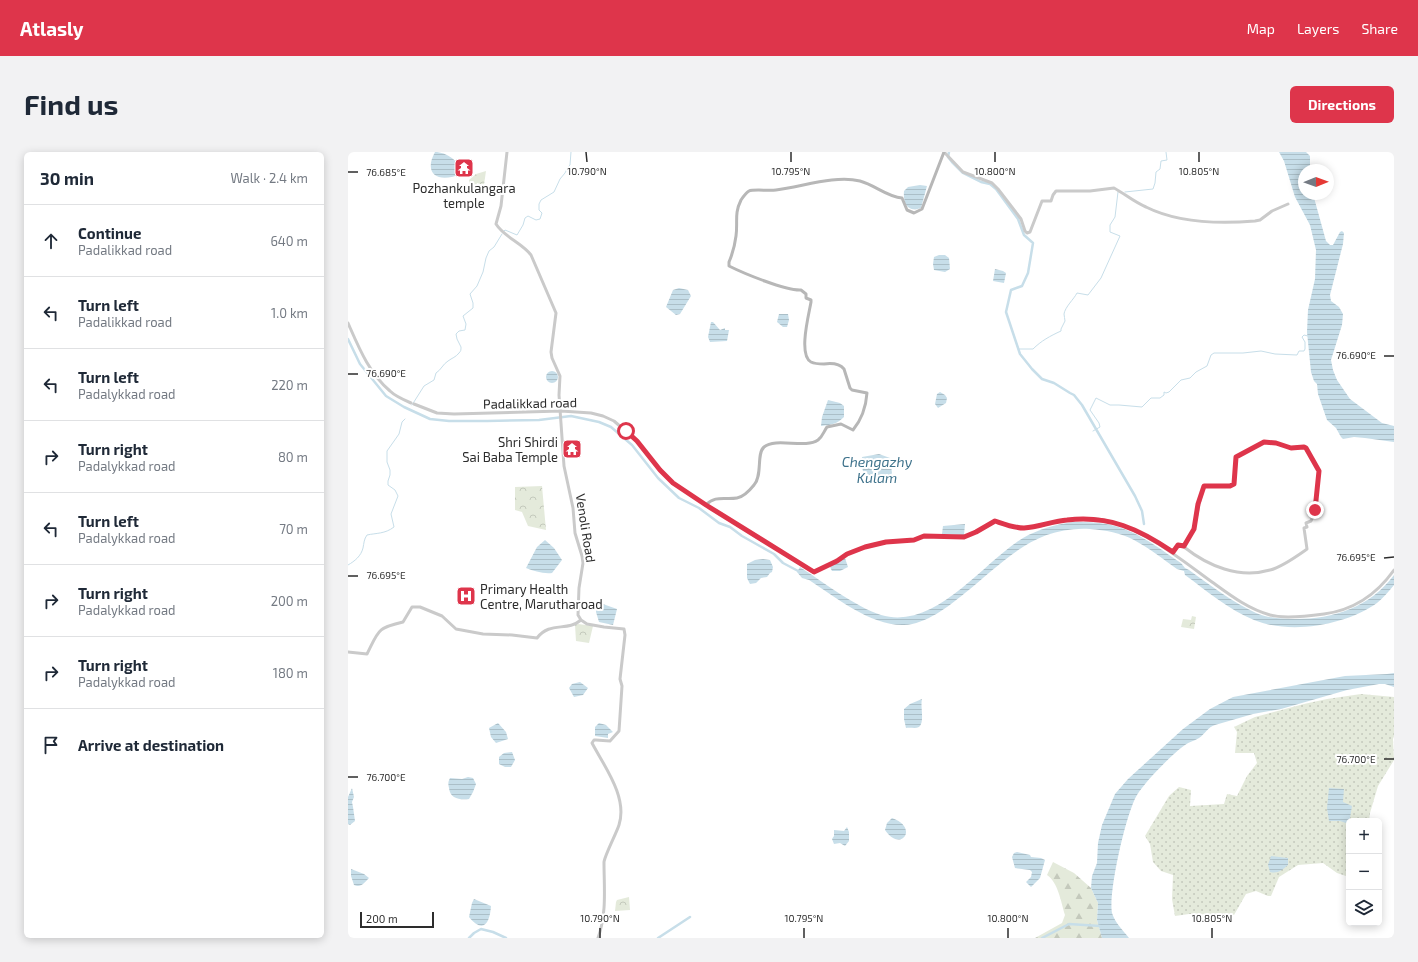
<!DOCTYPE html>
<html lang="en">
<head>
<meta charset="utf-8">
<style>
  body { margin:0; font-family:"Exo 2",sans-serif; background:#f2f2f3; color:#1f2937 }
  .controls { position:absolute; right:12px; bottom:12px; display:grid; overflow:hidden; border-radius:6px; box-shadow:0 2px 10px #0003 }
  .controls button { width:36px; height:36px; display:grid; place-items:center; padding:0; border:0; border-bottom:1px solid #e0e1e3; background:#fff; color:#1f2937; font:20px sans-serif }
  .compass { position:absolute; left:950px; top:12px; width:36px; height:36px; border-radius:50%; background:#fff; box-shadow:0 2px 10px #0003; rotate:89deg }
  .scale { position:absolute; left:12px; bottom:10px; width:74px; box-sizing:border-box; padding-left:4px; border:2px solid #2d2d2d; border-top:0; font-size:11px; line-height:14px; white-space:nowrap; color:#2d2d2d; -webkit-text-stroke:3px #fff; paint-order:stroke }
  .stop { position:absolute; width:12px; height:12px; margin:-9px; border:3px solid #de354b; border-radius:50%; background:#fff }
  .stop.end { background:#de354b; border-color:#fff; box-shadow:0 1px 4px #0008 }
  .list { margin:0; padding:0; list-style:none }
  h2 { display:flex; justify-content:space-between; align-items:center; height:52px; margin:0; padding:0 16px; font-size:17px }
  h2 small { font-size:13px; font-weight:400; color:#747a83 }
  .list li { display:grid; grid-template-columns:26px 1fr auto; gap:12px; align-items:center; box-sizing:border-box; height:72px; padding:0 16px; border-top:1px solid #e0e1e3 }
  .list b { display:block; font-size:15px; white-space:nowrap }
  .list p { margin:0; font-size:13px; white-space:nowrap; color:#747a83 }
  .list em { font-size:13px; font-style:normal; color:#747a83 }
  .icon { flex:none; width:22px; height:22px; fill:none; stroke:currentColor; stroke-width:2; stroke-linecap:round; stroke-linejoin:round }
  .map { position:relative; flex:none; width:1046px; height:786px; overflow:hidden; border-radius:6px }
  header { display:flex; align-items:center; gap:24px; box-sizing:border-box; height:56px; padding:0 20px; background:#de354b; color:#fff }
  header strong { font-size:19px }
  nav { display:flex; gap:22px; margin-inline-start:auto; font-size:14px }
  .intro { display:flex; align-items:center; justify-content:space-between; box-sizing:border-box; height:96px; padding:0 24px }
  h1 { margin:0; font-size:28px }
  .button { padding:10px 18px; border-radius:6px; background:#de354b; color:#fff; font-size:14px; font-weight:700 }
  main { display:flex; gap:24px; padding:0 24px }
  aside { flex:1; background:#fff; border-radius:6px; box-shadow:0 2px 10px #0003 }
  .map>svg:first-child { display:block }
  .grass { fill:url(#grass-dots) }
  .forest { fill:url(#forest-firs) }
  .park { fill:url(#park-crowns) }
  .water { fill:url(#water-rules) }
  .lines { fill:none; stroke-linecap:round; stroke-linejoin:round }
  .stream { stroke:#c7dee9; stroke-width:1 }
  .canal { stroke:#c7dee9; stroke-width:2.5 }
  .tertiary { stroke:#cacaca; stroke-width:3 }
  .secondary { stroke:#b7b7b7; stroke-width:3 }
  .route { stroke:#de354b; stroke-width:5 }
  .ticks { fill:none; stroke:#2d2d2d; stroke-width:1.5 }
  .labels { text-anchor:middle; dominant-baseline:central; stroke-width:4; stroke-linejoin:round; paint-order:stroke }
  .poi-label { font-size:13px; fill:#2d2d2d; stroke:#fff }
  .street-label { font-size:13px; fill:#2d2d2d; stroke:#fff }
  .water-label { font-size:14px; font-style:italic; fill:#3e728b; stroke:#fff }
  .ticks-label { font-size:10px; text-anchor:middle; fill:#2d2d2d; stroke:#fff; stroke-width:4; stroke-linejoin:round; paint-order:stroke }
</style>
</head>
<body>
<header>
<strong>Atlasly</strong>
<nav><a>Map</a><a>Layers</a><a>Share</a></nav>
</header>
<div class="intro"><h1>Find us</h1><a class="button">Directions</a></div>
<main>
<aside>
<h2>30 min<small>Walk · 2.4 km</small></h2>
<ul class="list">
<li><svg class="icon" aria-label="ahead" viewBox="0 0 24 24"><path d="M12 20V5M6 11l6-6 6 6"/></svg><div><b>Continue</b><p>Padalikkad road</p></div><em>640 m</em></li>
<li><svg class="icon" aria-label="left" viewBox="0 0 24 24"><path d="M17 20v-9H6M10 6l-5 5 5 5"/></svg><div><b>Turn left</b><p>Padalikkad road</p></div><em>1.0 km</em></li>
<li><svg class="icon" aria-label="left" viewBox="0 0 24 24"><path d="M17 20v-9H6M10 6l-5 5 5 5"/></svg><div><b>Turn left</b><p>Padalykkad road</p></div><em>220 m</em></li>
<li><svg class="icon" aria-label="right" viewBox="0 0 24 24"><path d="M7 20v-9h11M14 6l5 5-5 5"/></svg><div><b>Turn right</b><p>Padalykkad road</p></div><em>80 m</em></li>
<li><svg class="icon" aria-label="left" viewBox="0 0 24 24"><path d="M17 20v-9H6M10 6l-5 5 5 5"/></svg><div><b>Turn left</b><p>Padalykkad road</p></div><em>70 m</em></li>
<li><svg class="icon" aria-label="right" viewBox="0 0 24 24"><path d="M7 20v-9h11M14 6l5 5-5 5"/></svg><div><b>Turn right</b><p>Padalykkad road</p></div><em>200 m</em></li>
<li><svg class="icon" aria-label="right" viewBox="0 0 24 24"><path d="M7 20v-9h11M14 6l5 5-5 5"/></svg><div><b>Turn right</b><p>Padalykkad road</p></div><em>180 m</em></li>
<li><svg class="icon" aria-label="arrive" viewBox="0 0 24 24"><path d="M6 21V4h12l-3 4 3 4H6"/></svg><div><b>Arrive at destination</b></div></li>
</ul>
</aside>
<div class="map">
<svg width="1046" height="786" viewBox="0 0 1046 786">
  <defs>
    <pattern id="grass-dots" width="8" height="8" patternUnits="userSpaceOnUse"><rect width="8" height="8" fill="#e4eadb"/><path d="M2 2h.1M6 6h.1" fill="none" stroke="#c4c9bc" stroke-width="1.8" stroke-linecap="round"/></pattern>
    <pattern id="forest-firs" width="22" height="20" patternUnits="userSpaceOnUse"><rect width="22" height="20" fill="#e4eadb"/><path d="M5 1l3.5 6h-7zM16 11l3.5 6h-7z" fill="#c4c9bc"/></pattern>
    <pattern id="park-crowns" width="20" height="18" patternUnits="userSpaceOnUse"><rect width="20" height="18" fill="#e4eadb"/><path d="M2 6a3 3 0 1 1 6 0M12 15a3 3 0 1 1 6 0" fill="none" stroke="#c4c9bc"/></pattern>
    <pattern id="water-rules" width="6" height="5" patternUnits="userSpaceOnUse"><rect width="6" height="5" fill="#c7dee9"/><path d="M0 2.5h6" fill="none" stroke="#abbfc8"/></pattern>
  </defs>
  <rect width="100%" height="100%" fill="#fff"/>
  <path class="grass" d="M1013 542 1046 545V584L1045 587 1046 608 1030 634 1022 661 1021 669H1001V725L989 721 975 711 950 713 931 725 923 744H920L908 739 898 742 886 763 841 762 827 764 824 747 825 723 813 719 805 710 802 692 797 684 821 644 831 635 843 638 842 654 876 652 879 642 889 644 899 624 909 611 906 601H887L889 580 886 575 907 565 956 552 979 547Z"/>
  <path class="forest" d="M705 710 726 721 743 736 750 751 749 768 754 786H687L714 771 717 763C713 750 710 730 699 723Z"/>
  <path class="park" d="M138 19 136 33 129 31 127 38H122L121 28 128 22Z
    M194 334 198 378 180 374 174 360 167 358V335Z
    M844 464 848 465 846 477 833 475 835 467 843 468Z
    M230 472 245 474 241 491 228 489 227 473Z
    M281 745 282 758 267 759 268 750 269 748Z"/>
  <path class="water" d="M87 0C98 0 112 9 114 21 93 32 74 24 87 0Z
    M931 0H958L962 4V18H956V42H965L978 89 982 93H985L992 80 994 79 996 81 995 92 982 143 983 149 991 155 995 162 994 173 983 208 985 218 989 228 1002 247 1034 271 1046 274V290L1017 286 1006 285 995 287 993 285 988 276 979 268 970 242 969 232 966 229 963 220 959 180 960 158 967 127 968 98 962 73 947 45 936 9Z
    M572 33 579 34 573 56C559 61 555 51 556 39L560 35Z
    M591 103H597L601 106 602 117 597 120 586 118 585 112 586 105Z
    M647 117 655 119 658 121 656 131 645 129Z
    M331 136 340 138 343 144 332 162 328 163 318 155 325 138Z
    M431 162H440L441 168 439 175H435L429 170Z
    M363 170H365L372 178 377 176V178H381L379 189 362 190 360 185Z
    M198 225a6 6 0 1 1 12 0a6 6 0 1 1-12 0Z
    M592 240 597 243 599 246 598 251 590 256 587 252 589 242Z
    M480 248 492 251 496 254V265C489 272 483 273 473 274L474 265Z
    M531 302 542 306 544 321 540 328 533 331 519 330C515 322 513 314 514 305Z
    M724 370C735 370 747 370 758 372 787 377 809 395 833 411L837 416 841 418C862 433 884 450 908 461 920 466 934 467 947 467 986 467 1022 455 1046 423V433C1041 439 1035 446 1029 451 998 473 943 483 906 468 881 458 859 439 837 423L836 419 829 417C815 407 801 396 786 388 773 381 757 378 742 377 686 374 657 409 617 441 600 455 578 472 556 473 523 474 487 445 461 428L454 426 449 420 452 415C475 430 508 455 533 463 587 479 634 411 675 386 691 377 706 373 724 370Z
    M617 372 616 383 594 382 595 374Z
    M197 388 206 396 214 408 204 421C195 422 186 419 178 416L189 395Z
    M497 406 500 415 492 419H484L482 415 484 413Z
    M415 407 422 408 425 415 424 420 422 421 419 425 413 426 408 431 402 432 399 426V412L407 408Z
    M252 451 269 457 265 473 251 470 248 460V453Z
    M1046 521V535L1037 532H1031L999 538 933 557 905 562 867 573C860 575 857 582 851 586 846 589 841 590 837 593 825 601 796 631 789 643 778 661 760 741 764 761 767 771 775 778 781 786H754L749 768 750 751 743 736 744 724 749 711 750 691 754 673 767 642 780 627 835 577 862 557 885 545 997 524 1039 522Z
    M232 530 240 536 235 543 226 545 221 536 224 532Z
    M574 547C572 554 577 570 571 575 567 577 563 575 558 576L556 567V557L562 552Z
    M150 571 158 580 160 587 148 591 143 585 141 576Z
    M251 571 258 573 265 580 260 582V586L247 584V575Z
    M164 600 167 608 163 615H157L151 612V605L156 601Z
    M120 625 125 626 128 632 125 640 121 647C112 648 102 647 101 636 100 632 100 630 102 626L114 627Z
    M4 636 6 645 4 650 5 655 7 669 2 673 0 672V645Z
    M981 636 996 637 995 650 1004 654 1001 672 992 669H981L979 656Z
    M544 666C572 676 552 701 537 678L539 671Z
    M499 675 501 680V689L497 694 492 691 486 692 484 687 486 684V678L496 679Z
    M669 700 682 703 683 705 693 706 697 708 692 726 683 735 678 730 683 725 684 720 682 718 667 716 664 705 666 701Z
    M923 704 940 706V713C934 718 930 722 922 720L920 713Z
    M3 717 16 722 21 726C16 731 13 736 6 733L3 724Z
    M126 747 143 754C142 770 136 783 121 765L124 751Z"/>
  <g class="lines">
    <path class="stream" d="M777 40 805 37 807 31 808 20 812 17 813 9 819 8 818 0
      M156 79 157 78 169 83 175 73 177 66 180 64 188 68 192 67 194 61 191 58V52L193 48 206 40 212 27 217 21 220 15 222 13 223 0
      M670 197H685C693 189 702 184 713 179V177L717 169C717 167 716 164 716 162 717 155 726 147 729 141L740 143 753 126 772 84 762 80V73L767 65 770 40
      M64 253 76 234 86 228 88 221C93 218 95 212 100 209 104 206 108 205 111 201 113 199 113 198 113 195L109 187 108 182 111 179 117 178 118 172 115 164 125 156V151L122 142 129 134 135 120 138 106 141 99 146 95 154 82
      M745 279 752 275 751 271 742 258 748 246 762 253H771L794 255 803 246H812L816 243V240L818 241 821 240 833 228 842 226 848 220 859 214 863 203 866 201H895L913 199 927 202 949 203 951 199H956L957 197V190L954 185 956 183 960 184
      M0 413C7 409 13 404 15 396 16 391 16 387 19 383 28 381 37 382 46 375L43 362 50 344 47 338 40 333V329L42 323V318L39 310V299L51 282 54 270 57 267"/>
    <path class="canal" d="M601 0 600 5 604 10 615 21 633 30 642 32 648 37 670 67 676 83 685 91 680 121 674 134 663 138 658 160 672 202 684 217 694 227 706 231 722 241 726 243 734 253 787 344 794 359 796 372
      M0 187 12 212 38 244 56 255 82 267 101 269H139L191 268 223 264 251 270 263 275 284 293 310 326 331 346 351 356 371 371 382 375 394 384 426 402 435 411 452 420
      M121 786 126 781 133 777 145 780 158 786
      M310 786 342 765
      M694 786 721 772 752 774"/>
    <path class="tertiary" d="M159 0 153 54 148 72C156 85 174 91 183 103L208 161 203 200 204 206 212 224 211 243 216 314 225 356 227 381 234 404 235 411 231 436 230 463 233 468 239 472 256 475 276 477 277 483 272 527 274 534 271 579 262 589 248 588H246L244 591C256 614 280 645 271 673 268 682 257 703 256 710 256 736 259 761 250 786
      M596 0 615 20 644 31 650 37 673 67 677 79 679 81 682 80 694 49H703L705 43 708 39H742L766 36C777 42 786 50 798 55 830 71 872 72 907 69L912 68 924 59 940 52
      M0 171C11 196 21 221 42 239 47 244 56 248 63 251
      M66 252 89 261 106 262 213 259 243 261 255 264 266 269 289 289 312 318 325 331 358 353 465 420 489 409 499 402 517 395 538 390 566 388 576 384 616 385 627 380 647 369C656 372 666 376 676 376 684 376 692 373 700 372 717 368 743 364 760 369 800 380 831 406 864 430 882 443 900 457 922 463 936 467 961 464 976 462 1005 458 1029 442 1046 418
      M825 401 830 393 836 395 846 377 851 352 856 334H882L886 332 888 305 916 290 928 291 943 296 956 295 958 297 971 319 967 359 963 369 958 371 959 375 956 376 959 397C949 404 934 415 922 418 891 427 860 414 836 395
      M0 500 19 502C31 478 29 476 55 470L64 455H72L94 464 108 477 135 482 164 483 189 486C202 469 219 480 233 468"/>
    <path class="secondary" d="M358 353C367 343 377 348 389 346 395 345 402 338 406 333 415 323 408 302 416 295 428 285 457 297 470 288 475 284 476 279 479 275L493 272 505 278C514 267 518 255 519 241L504 238 502 236 496 217C491 211 483 211 476 212 472 212 467 212 463 210 450 203 461 162 463 150V148L458 146V142L453 138C438 139 395 121 381 114V110C384 103 387 92 388 84 390 70 386 62 393 48 395 45 398 41 401 39 405 37 421 39 428 38 454 35 486 23 512 29 527 33 539 45 554 46L559 58 566 61 574 57 596 0"/>
  </g>
  <g class="lines">
    <path class="route" d="M278 279 289 289 312 318 325 331 358 353 466 420 489 409 499 402 517 395 538 390 566 388 576 384 616 385 628 380 647 369C656 372 666 376 676 376 691 375 705 369 719 368 761 363 791 377 825 400L830 393 836 394 846 377 850 352 856 334H882L886 332 888 305 916 290 928 291 943 296 956 295 958 296 971 319 967 358"/>
  </g>
  <path class="ticks" d="M238 0 239 10M443 0V10M647 0V10M851 0V10M0 20H10M1036 204H1046M0 222H10M1036 406 1046 405M0 424H10M1036 607H1046M0 625H10M252 776V786M456 776V786M660 776V786M864 776V786"/>
  <defs>
    <g id="temple-square" transform="scale(1)"><rect x="-9" y="-9" width="18" height="18" rx="4" fill="#de354b" stroke="#fff"/><path d="M0-6L5-2H3V0L6.5 2.5H4V6H1.5V3h-3V6H-4V2.5H-6.5L-3 0V-2H-5Z" fill="#fff"/></g>
    <g id="hospital-square" transform="scale(1)"><rect x="-9" y="-9" width="18" height="18" rx="4" fill="#de354b" stroke="#fff"/><path d="M-5-5h3v3.5h4V-5h3V5h-3V1.5h-4V5h-3Z" fill="#fff"/></g>
  </defs>
  <g fill-rule="evenodd">
    <use href="#temple-square" x="116" y="16"/>
    <use href="#temple-square" x="224" y="297"/>
    <use href="#hospital-square" x="118" y="444"/>
  </g>
  <g class="labels">
    <g class="poi-label">
      <text x="116" y="36">Pozhankulangara<tspan x="116" dy="15">temple</tspan></text>
      <text x="210" y="290" text-anchor="end">Shri Shirdi<tspan x="210" dy="15">Sai Baba Temple</tspan></text>
      <text x="132" y="437" text-anchor="start">Primary Health<tspan x="132" dy="15">Centre, Marutharoad</tspan></text>
    </g>
    <g class="street-label">
      <text transform="translate(182 251) rotate(-1)">Padalikkad road</text>
      <text transform="translate(238 376) rotate(81)">Venoli Road</text>
    </g>
    <g class="water-label">
      <text x="529" y="309">Chengazhy<tspan x="529" dy="16">Kulam</tspan></text>
    </g>
  </g>
  <g class="ticks-label">
    <text x="239" y="23">10.790°N</text>
    <text x="443" y="23">10.795°N</text>
    <text x="647" y="23">10.800°N</text>
    <text x="851" y="23">10.805°N</text>
    <text x="38" y="24">76.685°E</text>
    <text x="1008" y="207">76.690°E</text>
    <text x="38" y="225">76.690°E</text>
    <text x="1008" y="409">76.695°E</text>
    <text x="38" y="427">76.695°E</text>
    <text x="1008" y="611">76.700°E</text>
    <text x="38" y="629">76.700°E</text>
    <text x="252" y="770">10.790°N</text>
    <text x="456" y="770">10.795°N</text>
    <text x="660" y="770">10.800°N</text>
    <text x="864" y="770">10.805°N</text>
  </g>
</svg>
<div class="controls">
<button>+</button>
<button>−</button>
<button><svg class="icon" aria-label="layers" viewBox="0 0 24 24"><path d="M12 4l9 5-9 5-9-5zM3 14l9 5 9-5"/></svg></button>
</div>
<svg class="compass" viewBox="-18 -18 36 36"><path d="M0-13l5 13h-10z" fill="#e53935"/><path d="M0 13l5-13h-10z" fill="#747a83"/></svg>
<div class="scale">200 m</div>
<div class="stop" style="left:278px;top:279px"></div>
<div class="stop end" style="left:967px;top:358px"></div>
</div>
</main>
</body>
</html>
